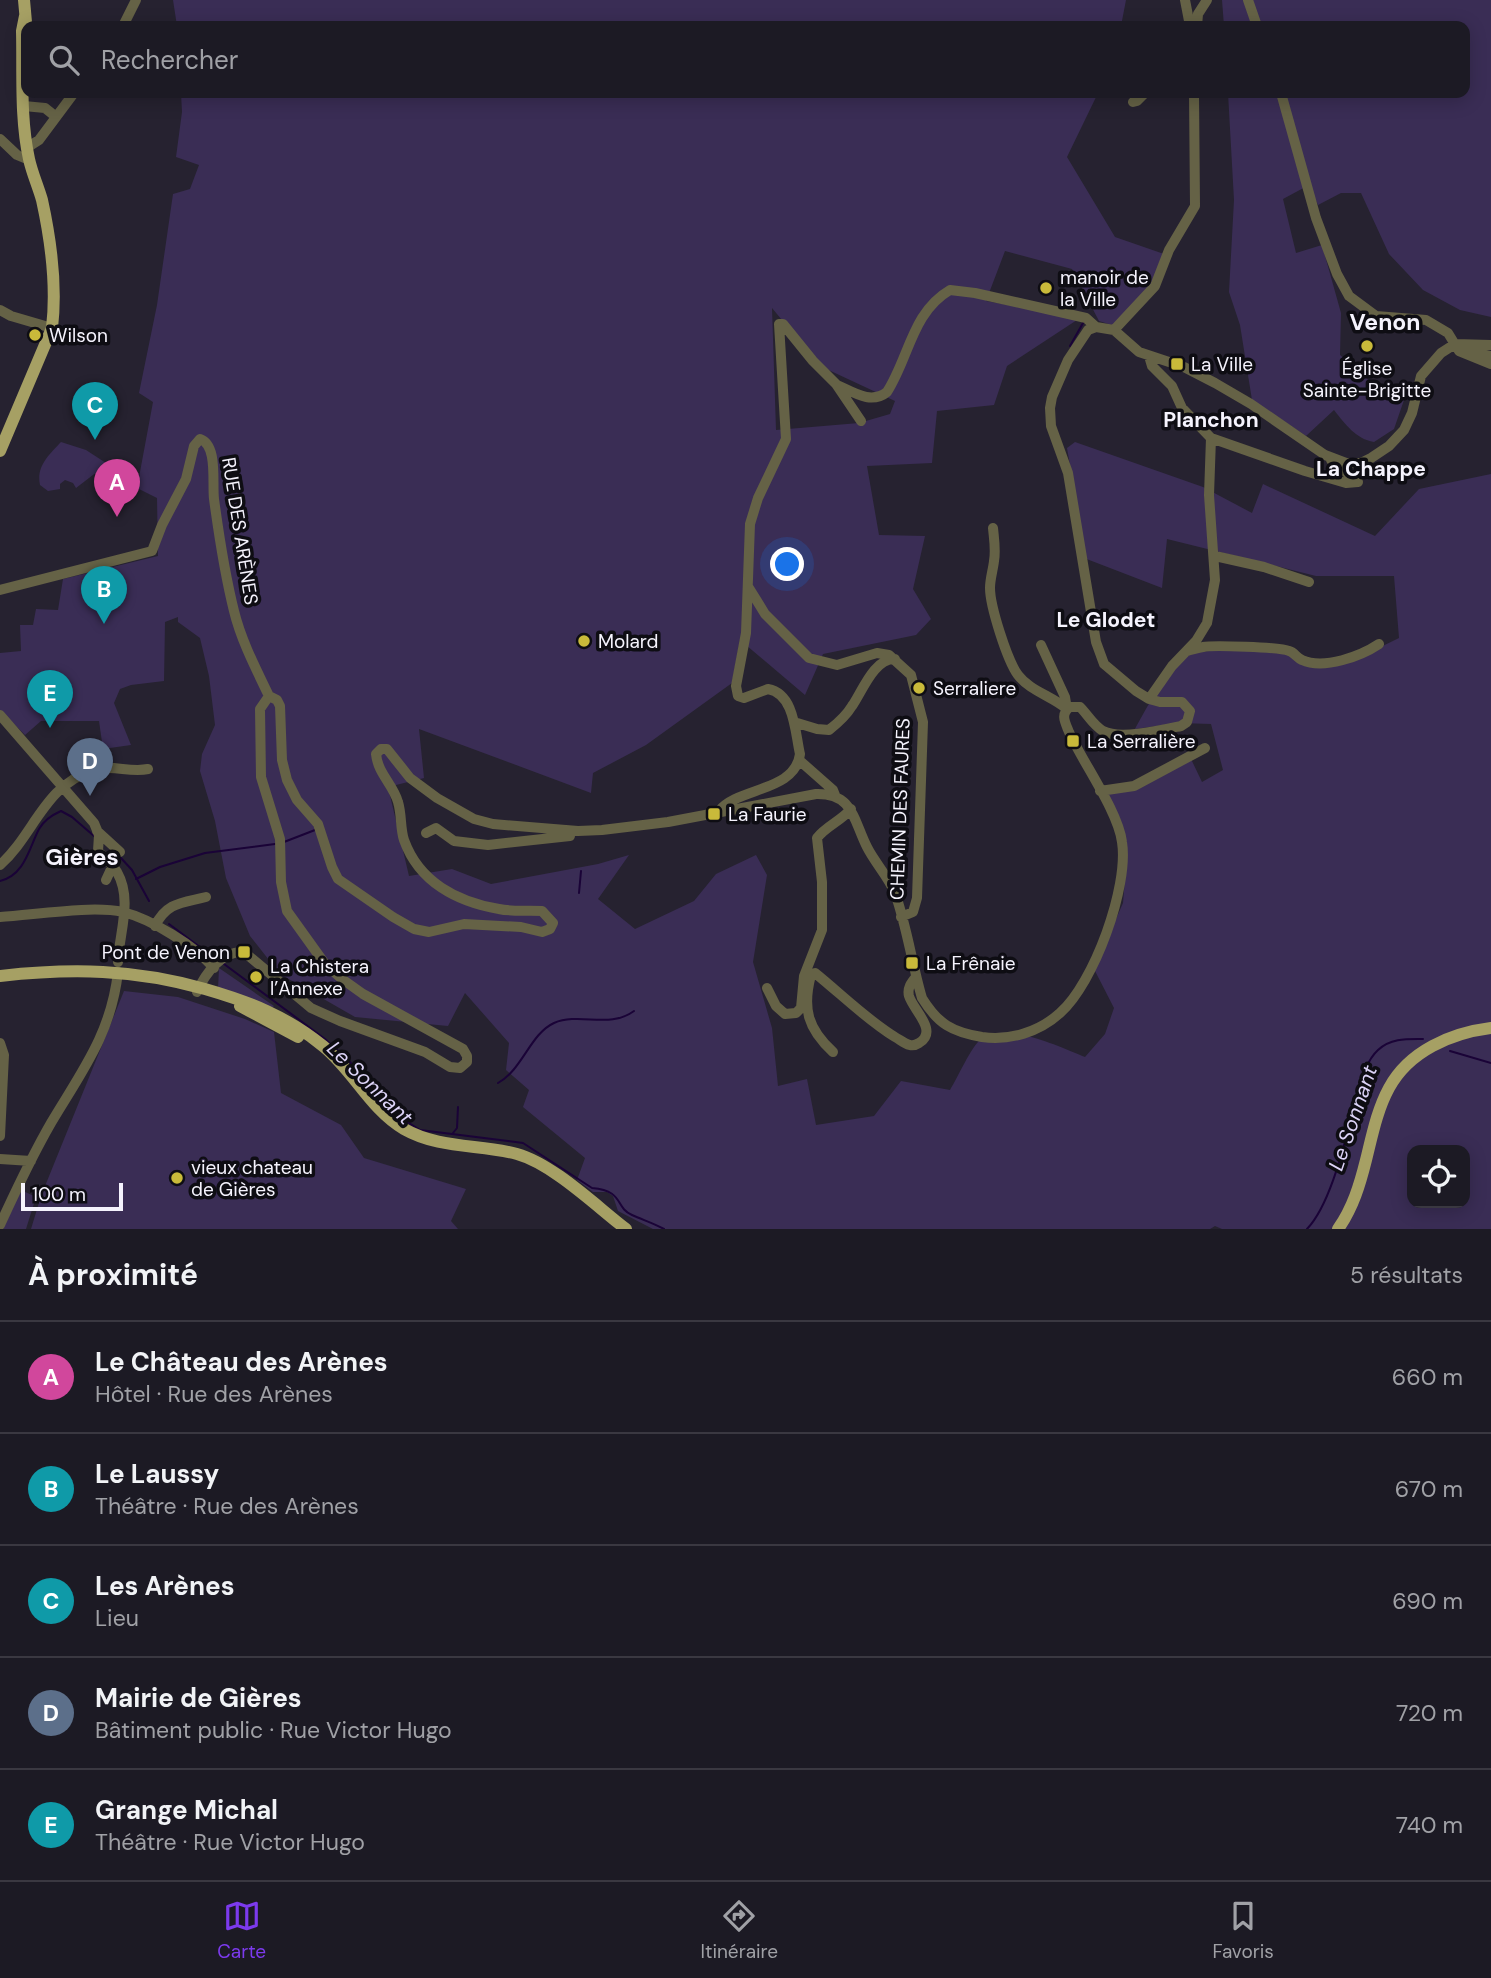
<!DOCTYPE html>
<html lang="fr">
<head>
<meta charset="utf-8">
<style>
  body { margin:0; font-family:"DM Sans",sans-serif; background:#292731; color:#f1f3f6 }
  .controls { position:absolute; right:21px; bottom:21px; display:grid; overflow:hidden; border-radius:14px; box-shadow:0 4px 18px #0003 }
  .controls button { width:63px; height:63px; display:grid; place-items:center; padding:0; border:0; border-bottom:2px solid #3a3841; background:#1c1a24; color:#f1f3f6; font:35px sans-serif }
  .scale { position:absolute; left:21px; bottom:18px; width:102px; box-sizing:border-box; padding-left:7px; border:4px solid #f5f3fd; border-top:0; font-size:19px; line-height:24px; white-space:nowrap; color:#f5f3fd; -webkit-text-stroke:5px #0e0d13; paint-order:stroke }
  .you { position:absolute; left:788px; top:565px; width:24px; height:24px; margin:-18px; border:5px solid #fff; border-radius:50%; background:#1a73e8; box-shadow:0 0 0 10px #1a73e833 }
  .badge { display:grid; place-items:center; width:46px; height:46px; border-radius:50%; background:#7c3aed; color:#fff; font-size:23px; font-weight:700 }
  .pin { position:absolute; translate:-50% -58px; filter:drop-shadow(0 2px 4px #0008) }
  .pin::after { content:''; position:absolute; top:37px; width:24px; height:21px; background:inherit; clip-path:polygon(0 0,100% 0,50% 100%) }
  .list { margin:0; padding:0; list-style:none }
  h2 { display:flex; justify-content:space-between; align-items:center; height:91px; margin:0; padding:0 28px; font-size:30px }
  h2 small { font-size:23px; font-weight:400; color:#a0a1a6 }
  .list li { display:grid; grid-template-columns:46px 1fr auto; gap:21px; align-items:center; box-sizing:border-box; height:112px; padding:0 28px; border-top:2px solid #3a3841 }
  .list b { display:block; font-size:26px; white-space:nowrap }
  .list p { margin:0; font-size:23px; white-space:nowrap; color:#a0a1a6 }
  .list em { font-size:23px; font-style:normal; color:#a0a1a6 }
  .icon { flex:none; width:38px; height:38px; fill:none; stroke:currentColor; stroke-width:2; stroke-linecap:round; stroke-linejoin:round }
  .map { position:relative; flex:none; width:1491px; height:1229px; overflow:hidden }
  .search { position:absolute; background:#1c1a24; box-shadow:0 4px 18px #0003; left:21px; right:21px; top:21px; height:77px; display:flex; align-items:center; gap:18px; box-sizing:border-box; padding:0 24px; border-radius:14px; color:#a0a1a6; font-size:26px }
  .sheet { height:651px; background:#1c1a24 }
  nav { display:flex; justify-content:space-around; align-items:center; box-sizing:border-box; height:98px; border-top:2px solid #3a3841; background:#1c1a24; font-size:19px; color:#a0a1a6 }
  nav a { display:grid; justify-items:center; gap:4px }
  nav .on { color:#7c3aed }
  .map>svg:first-child { display:block }
  .green { fill:#3a2d55; fill-rule:evenodd }
  .lines { fill:none; stroke-linecap:round; stroke-linejoin:round }
  .stream { stroke:#1a0337; stroke-width:2 }
  .minor { stroke:#656246; stroke-width:10 }
  .major { stroke:#a6a064; stroke-width:12 }
  .poi-dot { fill:#c9ba3a; stroke:#0e0d13; stroke-width:2.5 }
  .labels { text-anchor:middle; dominant-baseline:central; stroke-width:7; stroke-linejoin:round; paint-order:stroke }
  .poi-label { font-size:19px; fill:#f5f3fd; stroke:#0e0d13; text-anchor:start }
  .street-label { font-size:19px; fill:#f5f3fd; stroke:#0e0d13 }
  .neighbourhood-label { font-size:21px; font-weight:bold; fill:#f5f3fd; stroke:#0e0d13 }
  .water-label { font-size:21px; font-style:italic; fill:#dcd3f7; stroke:#0e0d13 }
  .quarter-label { font-size:23px; font-weight:bold; fill:#f5f3fd; stroke:#0e0d13 }
</style>
</head>
<body>
<div class="map">
<svg width="1491" height="1229" viewBox="0 0 1491 1229">
  <rect width="100%" height="100%" fill="#262230"/>
  <path class="green" d="M173 0H1126L1121 26H177Z
    M1222 0H1491V317L1460 310 1423 290 1389 254 1361 193H1341L1318 205 1309 185 1283 199 1296 253 1322 245 1341 313 1340 355 1374 385 1404 400 1394 429 1374 442C1356 439 1345 424 1334 410L1306 436 1252 400 1240 325 1229 292 1234 200 1228 93H1465V26H1224Z
    M181 93H1098L1067 157 1115 237 1164 254 1153 282 1115 326 1099 321 1072 269 1005 251 986 301 1080 318 1007 366 994 405 937 411 932 463 867 466 879 535 925 536 913 589 931 619 916 635 823 654 805 695 740 640 732 683 646 745 593 773 591 793 419 729 424 778 388 787 409 876 452 869 491 884 598 864 629 855 598 899 635 929 694 901 716 874 756 855 767 875 753 962 772 1028 778 1086 807 1079 816 1125 874 1116 901 1081 950 1090C958 1077 971 1047 981 1039 1006 1021 1060 1047 1085 1057L1105 1034 1114 1008 1094 969 1123 903 1127 855 1106 792 1191 759 1202 782 1223 770 1211 724 1179 723 1135 729C1144 712 1169 667 1183 657 1197 647 1273 649 1290 655 1295 657 1299 661 1303 664L1354 660 1399 638 1394 576H1316L1167 539 1162 588 1084 558 1081 528 1067 448 1075 442 1203 487 1252 513 1263 484 1375 536 1419 489 1491 474V1229H1222L1215 1226 1210 1229H653L618 1211 613 1196 607 1192H593L577 1180 585 1158 523 1107 529 1090 506 1070 509 1043 465 993 448 1026 355 1017 280 974 250 936 226 878 215 821 200 771 202 754 215 725 209 676 200 638 178 622V617L165 622 164 681 131 685 120 689 114 703 131 745 103 749 99 721H41L25 735 0 710V653L21 651 20 625H33L36 609 58 610 63 579 158 556 157 498 137 488 153 402 139 393 157 305 173 194 190 189 199 165 176 157 182 112ZM772 308 820 366 895 401 890 414 859 423 776 430ZM1412 1150H1465V1203H1412Z
    M61 442 86 450 106 463 102 468 76 488 73 483 65 480 60 484V489L48 491 40 485C36 466 49 455 61 442Z
    M219 968 274 1006 272 1008 218 989Z
    M124 991 178 997 245 1019 274 1032 281 1093 341 1125 364 1158 466 1189 451 1221 458 1229H31L41 1196Z
    M21 1190 36 1197 26 1229H3Z"/>
  <g class="lines">
    <path class="stream" d="M1070 346 1083 323
      M284 842 315 830
      M120 857 132 870 149 901
      M136 879 160 867 205 853 275 844
      M0 881C25 875 29 848 39 829 44 820 52 815 61 811L72 817 94 836
      M579 893 581 871
      M169 924 216 959
      M224 964 325 1039 349 1061 398 1116 420 1130 523 1143 592 1188C625 1191 614 1207 632 1215 643 1220 653 1223 664 1229
      M1450 1051 1491 1063
      M498 1083C523 1069 530 1034 554 1023 580 1012 610 1029 634 1011
      M453 1133 457 1128 458 1107
      M1307 1229C1333 1202 1347 1131 1358 1094 1362 1079 1366 1061 1378 1050 1391 1038 1407 1039 1423 1039"/>
    <path class="minor" d="M1185 0 1190 26
      M1248 0 1257 26
      M123 26 136 0
      M1197 26 1198 14 1207 0
      M1281 93 1316 218 1337 274 1349 296 1376 316 1426 320 1448 333 1459 351 1491 364
      M1133 102 1137 101 1145 93
      M24 106 45 108 55 116
      M0 139 17 155 29 160
      M28 147 39 140 74 93
      M0 310 11 316 52 328
      M1114 330 1155 286 1169 250 1195 206 1194 93
      M1467 351 1491 356
      M1149 356 1152 366 1172 386 1182 408 1211 438 1305 471 1346 483 1358 482
      M837 385C853 392 871 405 887 392 909 358 912 312 950 290L975 293 1086 318 1096 327
      M1331 460 1358 482
      M993 528C994 539 996 550 994 561 993 570 990 579 990 588 990 606 1007 660 1018 675 1030 691 1052 696 1067 709
      M1215 556 1264 567 1309 582
      M749 588 765 614 809 658 837 665 877 653 889 655 911 675 923 722 917 898 913 912 901 917
      M0 590 152 551 162 525 186 479 194 446 200 439C218 445 212 482 214 499 219 536 225 575 234 611 241 640 256 669 269 696
      M1041 645 1065 697 1067 709
      M1187 651C1192 650 1197 648 1203 647 1212 645 1280 647 1289 651 1294 652 1297 658 1302 660 1324 670 1361 656 1379 644
      M269 696 277 700 280 706 282 760 287 780 297 800 318 824 332 867 338 879 393 917 414 929 429 932 464 924 521 927 542 932 550 929 553 923 542 911C528 910 513 912 499 909 457 902 419 882 404 840 400 828 402 815 398 802 393 784 378 774 376 754L381 749H387L410 778 437 798 474 819 493 824 578 831 602 830 668 822 816 794C853 793 853 819 867 847 875 863 888 876 895 893 907 927 912 964 922 998 938 1024 952 1032 982 1037 1010 1041 1039 1032 1060 1013 1094 983 1129 887 1122 842 1118 811 1083 763 1069 732 1065 722 1060 714 1070 707H1080C1088 715 1093 725 1103 731 1120 740 1162 730 1181 726L1187 722 1190 711 1182 702H1160L1149 699 1136 691 1104 664 1096 642 1068 473 1051 426 1050 408 1052 397 1068 360 1088 330 1096 327 1114 330 1139 352 1184 367 1215 383 1251 404 1325 455 1346 463H1361L1371 458 1389 446 1404 430 1412 413 1421 376 1441 353 1455 344 1491 345
      M1149 699 1172 666 1196 641 1207 623 1215 580 1209 495 1211 438
      M0 715 94 823 99 835 98 851C104 858 113 865 117 872 133 900 119 933 118 962
      M794 722 817 729 829 730C838 723 846 716 852 706 862 692 874 658 895 659
      M799 760 833 790 835 795
      M1100 791 1134 786 1205 748
      M719 811C738 787 795 792 800 754 795 733 795 694 768 689L744 698 738 696 736 686 746 633 750 524 758 498 786 439 779 324H783L813 361 836 384 861 421
      M97 831 120 852
      M426 833 436 828 454 841 488 845 570 836
      M0 865C34 835 44 785 94 770 111 764 130 773 148 769
      M106 880 112 867
      M0 917C34 915 92 905 123 912 151 919 195 946 214 968
      M155 926C167 902 182 903 206 897
      M767 988 776 1006 785 1014 796 1013 801 1008 804 976 822 930V882L817 838C826 826 841 821 851 809
      M197 992C205 974 222 950 244 952L311 1008 340 1021 425 1052 450 1067 460 1068 467 1062V1056L463 1049 363 994 342 979 325 964 287 911 281 882 280 839 261 777 260 709 269 696
      M0 1043 4 1055 0 1136
      M833 1052C808 1029 802 1009 811 975L815 973C841 994 867 1020 895 1037 904 1042 910 1049 919 1043 939 1031 913 1010 909 996 907 988 911 983 916 977
      M0 1159 31 1161
      M0 1225C16 1190 32 1156 51 1123 82 1071 111 1034 118 972"/>
    <path class="major" d="M24 0 26 22
      M0 451 52 328C57 286 51 241 42 200 38 186 32 173 29 159 20 118 23 73 22 31L25 16
      M0 976C72 968 134 969 205 989 250 1002 286 1016 323 1046 353 1070 370 1109 404 1129 439 1149 480 1144 517 1154 553 1164 596 1206 626 1229
      M240 1006 298 1037
      M1338 1229C1353 1208 1360 1184 1366 1160 1372 1136 1377 1110 1389 1088 1409 1051 1451 1033 1491 1028"/>
  </g>
  <g class="poi-dot">
    <circle cx="1046" cy="288" r="7"/>
    <circle cx="35" cy="335" r="7"/>
    <circle cx="1367" cy="346" r="7"/>
    <rect x="1170" y="357" width="14" height="14" rx="3.5"/>
    <circle cx="584" cy="641" r="7"/>
    <circle cx="919" cy="688" r="7"/>
    <rect x="1066" y="734" width="14" height="14" rx="3.5"/>
    <rect x="707" y="807" width="14" height="14" rx="3.5"/>
    <rect x="237" y="945" width="14" height="14" rx="3.5"/>
    <rect x="905" y="956" width="14" height="14" rx="3.5"/>
    <circle cx="256" cy="977" r="7"/>
    <circle cx="177" cy="1178" r="7"/>
  </g>
  <g class="labels">
    <g class="poi-label">
      <text x="1060" y="277">manoir de<tspan x="1060" dy="22">la Ville</tspan></text>
      <text x="49" y="335">Wilson</text>
      <text x="1191" y="364">La Ville</text>
      <text x="1367" y="368" text-anchor="middle">Église<tspan x="1367" dy="22">Sainte-Brigitte</tspan></text>
      <text x="598" y="641">Molard</text>
      <text x="933" y="688">Serraliere</text>
      <text x="1087" y="741">La Serralière</text>
      <text x="728" y="814">La Faurie</text>
      <text x="230" y="952" text-anchor="end">Pont de Venon</text>
      <text x="926" y="963">La Frênaie</text>
      <text x="270" y="966">La Chistera<tspan x="270" dy="22">l’Annexe</tspan></text>
      <text x="191" y="1167">vieux chateau<tspan x="191" dy="22">de Gières</tspan></text>
    </g>
    <g class="street-label">
      <text transform="translate(240 531) rotate(81)">RUE DES ARÈNES</text>
      <text transform="translate(900 809) rotate(-88)">CHEMIN DES FAURES</text>
    </g>
    <g class="neighbourhood-label">
      <text x="1211" y="420">Planchon</text>
      <text x="1371" y="469">La Chappe</text>
      <text x="1106" y="620">Le Glodet</text>
    </g>
    <g class="water-label">
      <text transform="translate(370 1083) rotate(44)">Le Sonnant</text>
      <text transform="translate(1353 1118) rotate(-71)">Le Sonnant</text>
    </g>
    <g class="quarter-label">
      <text x="1385" y="322">Venon</text>
      <text x="82" y="857">Gières</text>
    </g>
  </g>
</svg>
<div class="controls">
<button><svg class="icon" aria-label="locate" viewBox="0 0 24 24"><circle cx="12" cy="12" r="6"/><path d="M12 2v4M12 18v4M2 12h4M18 12h4"/></svg></button>
</div>
<div class="scale">100 m</div>
<div class="you"></div>
<div class="pin badge" style="left:117px;top:517px;background:#d1479c">A</div>
<div class="pin badge" style="left:104px;top:624px;background:#0f9aa8">B</div>
<div class="pin badge" style="left:95px;top:440px;background:#0f9aa8">C</div>
<div class="pin badge" style="left:90px;top:796px;background:#5c6f8a">D</div>
<div class="pin badge" style="left:50px;top:728px;background:#0f9aa8">E</div>
<div class="search"><svg class="icon" aria-label="search" viewBox="0 0 24 24"><circle cx="10" cy="10" r="6"/><path d="M15 15l6 6"/></svg>Rechercher</div>
</div>
<section class="sheet">
<h2>À proximité<small>5 résultats</small></h2>
<ul class="list">
<li><span class="badge" style="background:#d1479c">A</span><div><b>Le Château des Arènes</b><p>Hôtel · Rue des Arènes</p></div><em>660 m</em></li>
<li><span class="badge" style="background:#0f9aa8">B</span><div><b>Le Laussy</b><p>Théâtre · Rue des Arènes</p></div><em>670 m</em></li>
<li><span class="badge" style="background:#0f9aa8">C</span><div><b>Les Arènes</b><p>Lieu</p></div><em>690 m</em></li>
<li><span class="badge" style="background:#5c6f8a">D</span><div><b>Mairie de Gières</b><p>Bâtiment public · Rue Victor Hugo</p></div><em>720 m</em></li>
<li><span class="badge" style="background:#0f9aa8">E</span><div><b>Grange Michal</b><p>Théâtre · Rue Victor Hugo</p></div><em>740 m</em></li>
</ul>
</section>
<nav>
<a class="on"><svg class="icon" aria-label="map" viewBox="0 0 24 24"><path d="M3 6l6-2 6 2 6-2v14l-6 2-6-2-6 2zM9 4v14M15 6v14"/></svg>Carte</a>
<a><svg class="icon" aria-label="directions" viewBox="0 0 24 24"><path d="M12 3l9 9-9 9-9-9zM9 14v-3h6M13 9l2 2-2 2"/></svg>Itinéraire</a>
<a><svg class="icon" aria-label="saved" viewBox="0 0 24 24"><path d="M7 4h10v16l-5-4-5 4z"/></svg>Favoris</a>
</nav>
</body>
</html>
